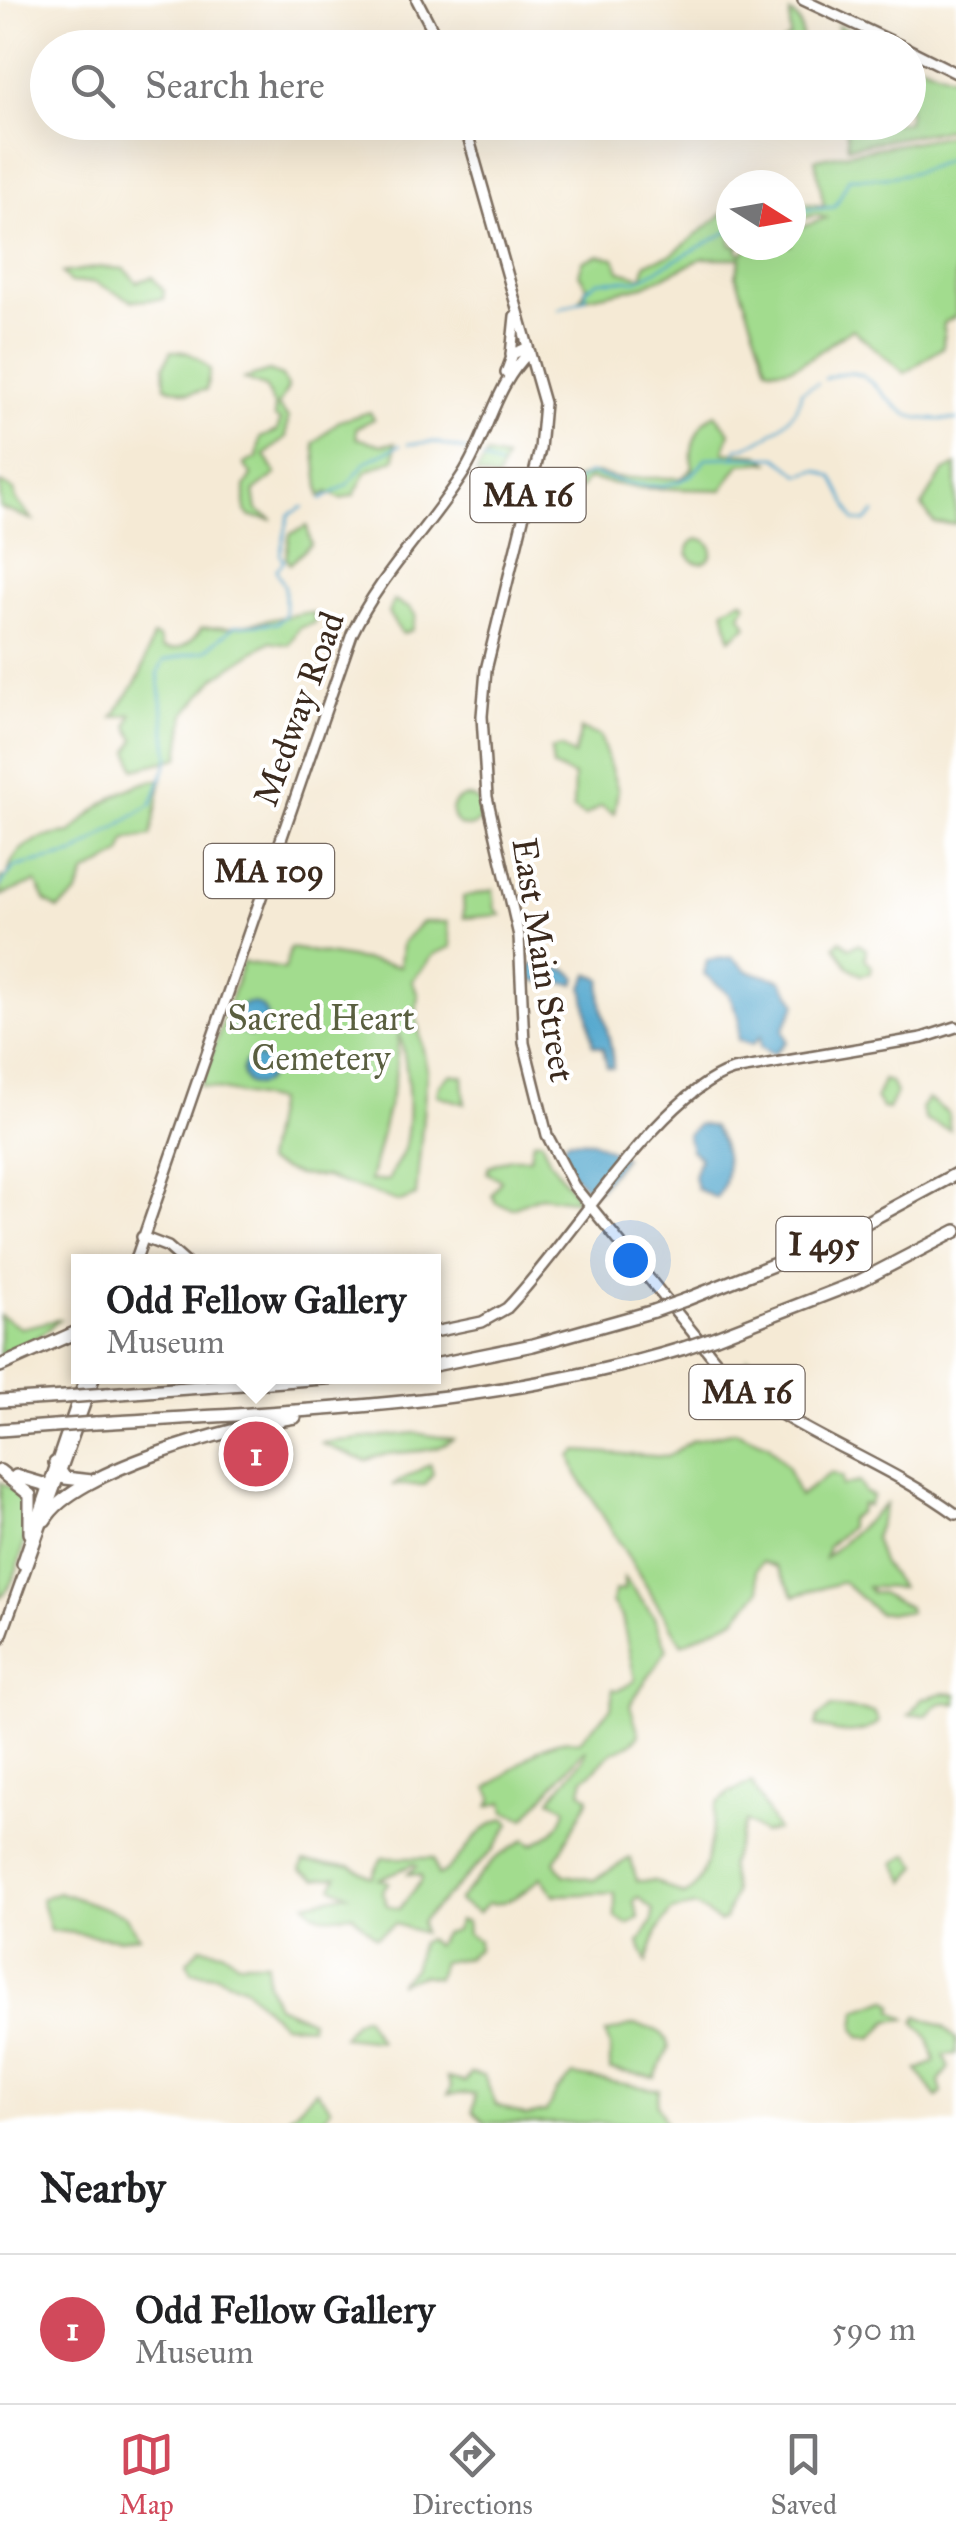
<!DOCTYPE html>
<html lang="en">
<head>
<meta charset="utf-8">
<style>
  body { margin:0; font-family:"IM FELL Great Primer",serif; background:#f6f6f6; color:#202124 }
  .compass { position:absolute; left:716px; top:170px; width:90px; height:90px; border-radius:50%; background:#fff; box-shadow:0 10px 40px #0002; rotate:101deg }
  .you { position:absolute; left:630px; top:1260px; width:35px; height:35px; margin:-25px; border:8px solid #fff; border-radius:50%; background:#1a73e8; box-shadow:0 0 0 15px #1a73e833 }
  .badge { display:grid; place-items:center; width:65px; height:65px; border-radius:50%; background:#d1495b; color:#fff; font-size:32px; font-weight:700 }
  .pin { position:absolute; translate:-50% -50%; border:5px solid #fff; box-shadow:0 2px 10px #0006 }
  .popup { position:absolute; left:71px; top:1254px; width:370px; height:130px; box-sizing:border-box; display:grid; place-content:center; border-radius:0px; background:#fff; filter:drop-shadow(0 2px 8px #0005); font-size:32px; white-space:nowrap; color:#757577 }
  .popup b { font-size:38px; color:#202124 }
  .popup::after { content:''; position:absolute; left:50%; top:100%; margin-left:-20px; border:20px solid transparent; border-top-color:#fff }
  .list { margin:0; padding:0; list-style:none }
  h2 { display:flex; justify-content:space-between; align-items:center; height:130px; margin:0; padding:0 40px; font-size:42px }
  h2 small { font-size:32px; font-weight:400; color:#757577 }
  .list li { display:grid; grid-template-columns:65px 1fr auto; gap:30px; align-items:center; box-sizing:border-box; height:150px; padding:0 40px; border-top:2px solid #e0e0e0 }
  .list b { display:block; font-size:38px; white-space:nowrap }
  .list p { margin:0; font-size:32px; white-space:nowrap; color:#757577 }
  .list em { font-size:32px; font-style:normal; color:#757577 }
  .icon { flex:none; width:55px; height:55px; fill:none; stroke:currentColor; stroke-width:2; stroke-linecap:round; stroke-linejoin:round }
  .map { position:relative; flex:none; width:956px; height:2123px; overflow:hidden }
  .search { position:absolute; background:#fff; box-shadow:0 10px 40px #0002; left:30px; right:30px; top:30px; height:110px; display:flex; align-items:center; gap:25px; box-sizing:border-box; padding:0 35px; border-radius:55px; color:#757577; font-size:38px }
  .sheet { height:280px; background:#fff }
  nav { display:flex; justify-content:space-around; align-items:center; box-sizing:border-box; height:140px; border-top:2px solid #e0e0e0; background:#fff; font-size:28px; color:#757577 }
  nav a { display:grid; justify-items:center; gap:5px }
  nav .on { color:#d1495b }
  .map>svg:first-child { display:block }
  .green { fill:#a2dc8e; stroke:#6e8356; stroke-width:2.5; fill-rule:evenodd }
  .water { fill:#52a7ce; stroke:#466876; stroke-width:2.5 }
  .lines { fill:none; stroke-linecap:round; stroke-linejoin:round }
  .stream { stroke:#52a7ce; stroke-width:2.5 }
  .major-casing { stroke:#7c6d5e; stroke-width:14 }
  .highway-casing { stroke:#7c6d5e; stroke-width:16 }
  .major { stroke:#fff; stroke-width:9 }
  .highway { stroke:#fff; stroke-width:11 }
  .highway-bridge-casing { stroke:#7c6d5e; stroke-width:16; stroke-linecap:butt }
  .highway-bridge { stroke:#fff; stroke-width:11 }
  .labels { text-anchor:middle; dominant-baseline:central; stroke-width:8; stroke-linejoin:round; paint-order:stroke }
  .shield { fill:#fff; stroke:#766a62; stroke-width:2.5 }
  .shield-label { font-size:32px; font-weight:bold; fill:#3b2a1e }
  .street-label { font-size:35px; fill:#3b2a1e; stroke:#fff }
  .park-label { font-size:35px; fill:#5a5f40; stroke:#fff }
</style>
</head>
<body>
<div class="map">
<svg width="956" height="2123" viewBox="0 0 956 2123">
  <rect width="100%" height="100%" fill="#fff"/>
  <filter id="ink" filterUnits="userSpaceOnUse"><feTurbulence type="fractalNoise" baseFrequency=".01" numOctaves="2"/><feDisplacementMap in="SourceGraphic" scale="20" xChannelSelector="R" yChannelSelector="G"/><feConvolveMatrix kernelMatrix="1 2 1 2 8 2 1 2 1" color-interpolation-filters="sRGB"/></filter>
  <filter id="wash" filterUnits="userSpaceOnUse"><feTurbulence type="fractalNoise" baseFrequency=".0048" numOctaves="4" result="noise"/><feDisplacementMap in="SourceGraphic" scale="40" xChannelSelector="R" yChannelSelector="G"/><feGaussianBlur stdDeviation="2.25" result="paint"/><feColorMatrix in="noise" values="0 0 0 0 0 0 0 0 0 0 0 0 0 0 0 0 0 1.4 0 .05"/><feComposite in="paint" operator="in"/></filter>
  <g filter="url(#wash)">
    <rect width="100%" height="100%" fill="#f5ead5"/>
    <path class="green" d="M790 13C801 18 804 36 801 47H777L790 37Z
      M838 25 883 47H840Z
      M909 60 956 78V128L848 147 846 123 908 122Z
      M956 134V316L944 323 943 347 905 373C902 371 857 334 853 329 827 341 799 378 767 367L736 275 741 258H703L644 286 581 299 587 286 579 274 583 261 599 255 614 258 620 271 642 277 646 263 671 255 730 208 731 245H740L737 250 742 254 750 245H791V231L826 218 815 215 791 223V202L824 206 815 159Z
      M101 267 124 269 137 282 152 277 164 291 163 299 133 301 94 282 70 283 62 273Z
      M171 351C189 350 198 357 210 370L206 390 189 393 165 386 164 366Z
      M269 371 282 376 288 388 278 406 288 418 286 437 265 455 276 474 254 491 257 510 273 520 251 517 245 511V487L252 476 244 464 257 458 260 438 277 431 280 421 274 417 275 408 266 388 244 379Z
      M370 412 374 419 356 428 357 438 382 445 395 443V459L367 471 354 495 341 499 327 492 320 497 314 443 339 421Z
      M715 414 730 432 724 452 759 455 769 462 740 464 722 490 637 488 588 479 565 507V490L552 486 596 473 615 478H682L693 468C688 449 697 423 715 414Z
      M487 455 505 459 497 479 476 474Z
      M956 465V524L934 523 922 506 943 472Z
      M0 483 14 490 16 500 33 520 0 508Z
      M307 526 311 544 290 564 286 557 290 534Z
      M688 551a12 12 0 1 1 24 0a12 12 0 1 1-24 0Z
      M742 600 746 604 741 615 747 626 730 639 724 609Z
      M394 601 410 608 416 616 412 630 402 634 388 613Z
      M303 613H313L315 623 299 628 289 645 269 642 216 677 185 714 179 758 135 769 129 751 135 740 128 726 132 714 113 717 140 676 153 636 159 638 162 648C181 653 192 641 202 628L233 627Z
      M581 729 600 736 618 790 614 814 601 806 585 816 573 809 574 776 553 767 551 750 561 747 574 756Z
      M162 779 151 836 126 840 121 854 85 874 76 896 58 909 46 902 36 882 0 896V877H8C10 845 43 835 71 833 94 808 127 783 162 779Z
      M452 812a15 15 0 1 1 30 0a15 15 0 1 1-30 0Z
      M493 890 495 908 501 915 464 918 463 897Z
      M422 922H447L451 947 434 954 412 981 418 995 416 1015 427 1070 416 1196 400 1202 325 1177 297 1175 265 1162 276 1101 201 1086 243 962 285 969 290 948 400 966 402 943ZM399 1032C408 1066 412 1110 405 1145 403 1159 393 1164 389 1180L370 1181 395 1079Z
      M841 940 849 948 858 944 866 949 865 958 872 967 870 973 861 975 848 966 835 946Z
      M451 1074 463 1076 465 1104 437 1095 439 1085Z
      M883 1080 891 1082 896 1093 888 1109 882 1108 876 1098Z
      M928 1099 948 1113 950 1130 925 1120 921 1108Z
      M541 1140 550 1161 579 1201 541 1196 512 1208 496 1203 492 1195 501 1180 487 1173 489 1166 510 1158H530L533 1141Z
      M0 1315 21 1328 61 1319 32 1341 0 1355Z
      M748 1358 766 1376 768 1387H748Z
      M735 1431 769 1445 788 1468 799 1496 831 1473 842 1477V1486L859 1482 865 1493 873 1496 868 1506 862 1504 859 1512 849 1519V1528L828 1546 825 1558 886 1504 874 1538 882 1562 901 1588 867 1587 872 1593H881L908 1607 909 1612 878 1613 843 1582 794 1596 777 1567 762 1562 756 1570 760 1590 736 1618 682 1644 577 1474 571 1456 578 1451 667 1457 691 1441Z
      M415 1433 453 1439C430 1459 392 1446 366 1461L320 1443Z
      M430 1464 433 1473 425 1485H392Z
      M0 1482 17 1491 28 1506C27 1530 20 1582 0 1597Z
      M624 1578 653 1615 667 1649 630 1705 639 1734C631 1747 624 1745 613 1752 602 1759 599 1769 584 1778L581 1791 589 1798 555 1862 564 1875 594 1880 630 1858 637 1881H655L684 1895C711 1883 710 1830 717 1804L730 1792 752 1783 777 1830 763 1833 746 1821 729 1866 734 1893 725 1919 719 1922 696 1906 671 1911 657 1932 647 1962 639 1943 652 1922 653 1910 638 1897 633 1901 639 1918 628 1924 615 1917V1893L554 1895 541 1877C527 1891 507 1905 487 1904L478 1913 458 1901 495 1859 525 1839 532 1844C549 1837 563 1827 566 1808L550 1800 583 1759 586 1748 525 1818 505 1812 503 1802 489 1806 493 1798 487 1788C519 1769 541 1735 579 1741L611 1708 613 1689 618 1690 635 1680 622 1617 612 1603 615 1591 624 1590Z
      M943 1693 956 1694V1704C942 1699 935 1705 927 1715H909L922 1699Z
      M831 1707 874 1712 879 1722C861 1738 837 1733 816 1726L818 1717Z
      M506 1819 510 1824 493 1850 421 1922 423 1933 395 1924 376 1937 352 1914C334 1916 317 1922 306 1903L348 1894 332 1887 337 1876 317 1879 301 1870 304 1862 351 1866 372 1877 382 1858H433L438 1876C465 1861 473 1825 506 1819ZM414 1864 417 1866 408 1874 421 1875 422 1880 399 1909 387 1905 382 1892 389 1882 379 1879Z
      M909 1854 918 1866 906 1882 895 1863Z
      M58 1892 125 1915 139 1936 120 1939 50 1930 41 1899Z
      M459 1921 466 1922 467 1934 478 1940V1949L466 1958 442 1962 437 1978 422 1975 398 1984 413 1969 420 1943 427 1939 435 1946 443 1934 455 1931Z
      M200 1947 222 1951 238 1962H267V1982L277 2006 311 2020 310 2026 282 2024 244 1987 216 1975 192 1972 187 1962Z
      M888 1999 894 2005 893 2011 906 2019 889 2021 872 2038 860 2036 855 2029 857 2010Z
      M364 2016 379 2041 343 2037 355 2020Z
      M918 2016 944 2027 956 2040V2054L944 2055 949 2067 939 2082 942 2093 937 2097 917 2070 935 2062 929 2039 915 2022Z
      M634 2025C650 2028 665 2029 669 2047L655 2077 610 2070V2046L605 2033Z
      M471 2073 484 2076 496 2105 527 2116 546 2112 557 2091 573 2075 659 2090 657 2104 666 2123H485L473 2112 475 2094H448L451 2087 447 2078 465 2082Z
      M316 2090 331 2108 321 2123H283Z"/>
    <path class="water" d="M732 957 748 971 781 980 797 1003 783 1030 787 1041 773 1055 760 1047 761 1036 752 1045 738 1040 739 1018 728 993 704 974 707 960Z
      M535 964 568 970 577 978 575 984 530 981 528 968Z
      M589 974 602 979C595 1007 614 1038 613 1068L607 1067 603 1048 593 1045 583 987Z
      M235 1019a16 16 0 1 1 32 0a16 16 0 1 1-32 0Z
      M242 1071a14 14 0 1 1 28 0a14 14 0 1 1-28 0Z
      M698 1124 713 1127C728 1148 732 1179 716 1198L697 1189 694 1176 700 1158 691 1150 687 1135Z
      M567 1140 592 1141 624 1157 599 1189 591 1193 568 1169 562 1148Z"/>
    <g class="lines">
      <path class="stream" d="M791 211 835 207 849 178C890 179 920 175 956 155
        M559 309 586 299V289L599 281 638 280 731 230
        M825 379C871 359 873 394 907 414 919 421 942 419 956 420
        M408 444 434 442 467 451
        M735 457H777L800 475 817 470 833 477 855 521 865 522 874 513
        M483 460 499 467
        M541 482 571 485 590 473C629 485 681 500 706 458L734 457 737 449C763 443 799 419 801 392L818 383
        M321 500 347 485 366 462 400 445
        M0 886 14 867 74 854 152 804 169 758 158 672 164 661 206 650 235 626 277 623 285 616V587L276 570 284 561 280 554 289 515 303 507"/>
    </g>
  </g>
  <g filter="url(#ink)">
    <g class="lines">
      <g class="major-casing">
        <path id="major" d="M417 0 442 48
          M803 0 906 48
          M908 49 956 73
          M464 122 544 403 540 449 486 670 482 716 487 797 519 936 524 1043 547 1135 574 1186 729 1377C792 1432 886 1462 956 1514
          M511 355 515 316
          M506 373 513 354 528 347
          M142 1237 168 1247 185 1262
          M135 1262 352 634C380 575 428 529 463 474 488 435 495 384 530 352
          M434 1332 482 1322 507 1308C565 1249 660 1092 733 1070L922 1038 956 1027
          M22 1564 86 1376
          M0 1640 95 1376"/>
      </g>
      <g class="highway-casing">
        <path id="highway" d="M685 1300 828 1243 956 1174
          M716 1337 858 1282 956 1231
          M434 1365 533 1345 654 1311
          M0 1366 79 1331
          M106 1394 350 1376
          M0 1401 65 1397
          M95 1423C293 1411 492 1407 684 1348
          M0 1430 54 1426
          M55 1463 65 1478 92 1481
          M0 1471 30 1495V1533
          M16 1476 50 1486 61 1476
          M45 1520C72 1470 238 1426 295 1417"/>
      </g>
      <use href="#major" class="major"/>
      <use href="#highway" class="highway"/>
      <g class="highway-bridge-casing">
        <path id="highway-bridge" d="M654 1311 685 1300
          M684 1348 716 1337
          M65 1397 106 1394
          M54 1426 95 1423"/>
      </g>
      <use href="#highway-bridge" class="highway-bridge"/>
    </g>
  </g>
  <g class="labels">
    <g class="shield">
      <rect x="470.5" y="468" width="115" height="54" rx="8"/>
      <rect x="204" y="844" width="130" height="54" rx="8"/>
      <rect x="776.5" y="1217" width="95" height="54" rx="8"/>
      <rect x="689.5" y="1365" width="115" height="54" rx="8"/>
    </g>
    <g class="shield-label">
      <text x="528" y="495">MA 16</text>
      <text x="269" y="871">MA 109</text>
      <text x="824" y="1244">I 495</text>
      <text x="747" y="1392">MA 16</text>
    </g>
    <g class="street-label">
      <text transform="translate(299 709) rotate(-70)">Medway Road</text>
      <text transform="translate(543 960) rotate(81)">East Main Street</text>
    </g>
    <g class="park-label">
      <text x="321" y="1018">Sacred Heart<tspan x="321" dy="40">Cemetery</tspan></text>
    </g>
  </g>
</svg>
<svg class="compass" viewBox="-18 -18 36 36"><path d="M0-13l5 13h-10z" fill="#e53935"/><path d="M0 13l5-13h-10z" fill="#757577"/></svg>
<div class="you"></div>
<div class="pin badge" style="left:256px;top:1454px">1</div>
<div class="popup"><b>Odd Fellow Gallery</b>Museum</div>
<div class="search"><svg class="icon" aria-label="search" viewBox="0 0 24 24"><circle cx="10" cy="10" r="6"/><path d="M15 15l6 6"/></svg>Search here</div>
</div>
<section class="sheet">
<h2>Nearby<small></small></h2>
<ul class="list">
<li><span class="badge">1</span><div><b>Odd Fellow Gallery</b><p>Museum</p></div><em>590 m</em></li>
</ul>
</section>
<nav>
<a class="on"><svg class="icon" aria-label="map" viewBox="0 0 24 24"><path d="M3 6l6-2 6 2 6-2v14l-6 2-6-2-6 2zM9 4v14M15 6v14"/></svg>Map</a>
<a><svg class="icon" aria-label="directions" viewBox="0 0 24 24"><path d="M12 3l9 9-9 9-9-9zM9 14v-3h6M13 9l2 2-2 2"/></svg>Directions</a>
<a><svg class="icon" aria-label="saved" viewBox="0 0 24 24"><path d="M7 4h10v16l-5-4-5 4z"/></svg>Saved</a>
</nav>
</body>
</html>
